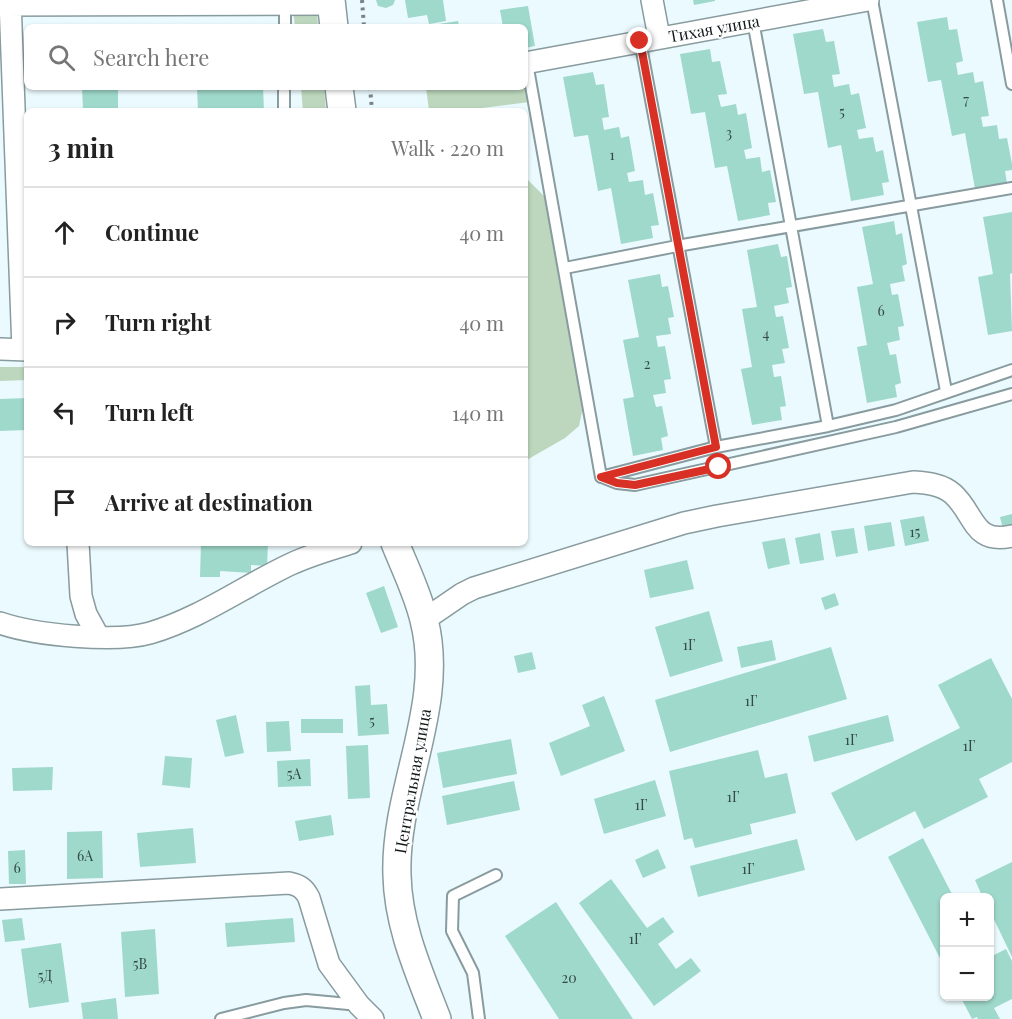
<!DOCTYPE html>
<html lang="en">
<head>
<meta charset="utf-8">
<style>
  body { margin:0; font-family:"Playfair Display",serif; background:#f6f6f6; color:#222 }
  .controls { position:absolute; right:18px; bottom:18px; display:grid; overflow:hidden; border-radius:9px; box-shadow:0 2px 4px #0004 }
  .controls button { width:54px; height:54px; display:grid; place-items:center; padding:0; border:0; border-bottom:2px solid #e0e0e0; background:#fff; color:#222; font:30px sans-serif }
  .stop { position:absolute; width:18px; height:18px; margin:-14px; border:4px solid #d93025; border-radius:50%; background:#fff }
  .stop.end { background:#d93025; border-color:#fff; box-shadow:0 2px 6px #0008 }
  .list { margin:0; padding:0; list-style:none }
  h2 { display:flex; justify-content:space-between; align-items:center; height:78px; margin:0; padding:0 24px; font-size:26px }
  h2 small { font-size:20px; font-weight:400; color:#767676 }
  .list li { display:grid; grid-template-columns:39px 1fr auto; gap:18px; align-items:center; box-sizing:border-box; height:90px; padding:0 24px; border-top:2px solid #e0e0e0 }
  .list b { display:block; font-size:22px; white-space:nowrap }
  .list em { font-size:20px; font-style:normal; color:#767676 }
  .icon { flex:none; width:33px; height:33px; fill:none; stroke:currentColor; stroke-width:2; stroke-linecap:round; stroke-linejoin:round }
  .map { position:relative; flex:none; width:1012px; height:1019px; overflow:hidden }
  .search { position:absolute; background:#fff; box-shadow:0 2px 4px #0004; left:24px; top:24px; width:504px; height:66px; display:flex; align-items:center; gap:15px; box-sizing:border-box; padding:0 21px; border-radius:9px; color:#767676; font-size:22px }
  .panel { position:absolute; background:#fff; box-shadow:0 2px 4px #0004; left:24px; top:108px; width:504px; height:438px; border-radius:9px }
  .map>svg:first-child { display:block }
  .green { fill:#bcd7bd }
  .building { fill:#9fd9cb }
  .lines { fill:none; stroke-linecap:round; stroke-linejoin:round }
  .service-casing { stroke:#889b9e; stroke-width:14 }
  .minor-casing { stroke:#889b9e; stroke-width:24 }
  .tertiary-casing { stroke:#889b9e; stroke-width:30 }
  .path { stroke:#7a8487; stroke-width:4; stroke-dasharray:3 4.5; stroke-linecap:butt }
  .service { stroke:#fff; stroke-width:10 }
  .minor { stroke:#fff; stroke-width:21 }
  .tertiary { stroke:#fff; stroke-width:27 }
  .route { stroke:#d93025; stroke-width:8 }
  .labels { text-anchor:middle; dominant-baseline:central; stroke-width:4.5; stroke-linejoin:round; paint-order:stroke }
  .number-label { font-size:14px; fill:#344846 }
  .street-label { font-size:16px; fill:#111819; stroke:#fff }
</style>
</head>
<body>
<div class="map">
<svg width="1012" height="1019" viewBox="0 0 1012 1019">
  <rect width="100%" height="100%" fill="#ebfafe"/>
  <path class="green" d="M292 0H316L318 27H295Z
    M525 82 529 102 458 111H429L426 87H525Z
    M301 87H324L326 111H303Z
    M525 177 548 200 580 363 582 412 579 426 565 438 525 461Z
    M0 367H27V380L0 381Z"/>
  <path class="building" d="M376 0H395L393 5 386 8 378 6Z
    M405 0H443L446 21 429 24 427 15 408 18Z
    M693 0H715V1L694 5Z
    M528 6 535 46 525 48V27H503L500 10Z
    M947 17 949 30 957 29 963 61 956 63 958 75 973 72 975 83 983 81 989 116 981 117 983 127 997 125 999 139 1007 138 1012 164V170L1005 171 1007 183 975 189 965 133 952 136 941 80 928 82 917 22Z
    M458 21 459 27H426V26Z
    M823 29 826 42 834 41 840 74 832 75 834 87 849 84 851 95 859 93 866 128 857 130 859 139 873 137 876 152 883 150 889 182 882 183 884 195 851 201 841 145 828 148 818 92 804 94 793 34Z
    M710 49 712 62 720 61 727 94 718 95 721 107 736 104 738 115 746 113 752 148 744 150 746 159 760 157 762 172 770 170 776 202 768 203 770 215 738 221 727 166 715 168 705 112 691 114 680 54Z
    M593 72 596 85 604 84 609 117 602 118 604 130 619 127 621 138 629 136 635 171 627 173 629 182 643 180 645 195 653 193 659 225 651 226 653 238 621 244 611 188 598 191 588 135 574 137 563 77Z
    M82 87H118V110L83 111Z
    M197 87H263L264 111H198Z
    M1012 212V273L1010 274 1012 331 988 335 978 277 993 274 983 217Z
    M894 221 896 235 902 233 907 264 902 266 905 281 890 284 892 295 898 294 904 326 898 327 900 340 887 343 890 355 896 354 901 383 895 385 897 397 867 403 857 347 867 345 857 287 873 284 862 227Z
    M778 244 781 257 787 256 792 287 786 288 789 303 774 306 776 317 783 316 789 348 782 349 785 363 772 365 774 377 781 376 786 406 780 407 782 420 752 425 741 369 752 367 742 309 757 307 747 250Z
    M660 274 662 287 668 286 674 317 668 318 671 334 656 336 658 347 665 346 671 379 664 380 666 393 653 395 656 407 662 406 668 436 661 438 663 450 633 456 623 399 634 397 623 340 639 337 628 280Z
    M27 398V430L0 431V399Z
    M1012 514V528L1003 529 1000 517Z
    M924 516 929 541 905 546 900 520Z
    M891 522 895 546 868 551 864 526Z
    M854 528 858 553 836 557 831 531Z
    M820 533 824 560 800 564 795 538Z
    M785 538 790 564 768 569 762 542Z
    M201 543H268L267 566 251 565V573L220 571V577H200Z
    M687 560 694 589 650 598 644 570Z
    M384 586 398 627 381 633 366 593Z
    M835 593 839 605 825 610 821 598Z
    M709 611 723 661 670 677 655 627Z
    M772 640 776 660 741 668 737 647Z
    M831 647 847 699 670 752 655 700Z
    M532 652 536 669 518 673 514 656Z
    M991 658 1012 699V762L979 779 988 797 924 829 915 811 856 841 831 793 960 728 938 685Z
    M370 685 371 705 387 704 389 734 358 736 355 686Z
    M604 696 625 751 561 776 549 743 590 726 582 705Z
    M236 715 244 753 225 757 216 720Z
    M888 715 894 741 814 762 808 736Z
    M301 719H343V733H301Z
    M289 721 291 751 267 752 266 722Z
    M511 739 517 774 443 788 437 753Z
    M368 745 370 798 348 799 346 746Z
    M758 750 765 778 787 773 796 813 750 824 752 834 695 848 692 838 684 840 669 771Z
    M165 756 192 758 190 788 162 785Z
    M310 759 311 786 278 787 277 761Z
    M53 767 52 790 13 791 12 768Z
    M655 780 666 816 604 834 594 799Z
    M514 781 520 810 447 825 442 796Z
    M331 815 334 835 299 841 295 821Z
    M193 828 196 863 140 867 137 833Z
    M102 831 103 878 67 879V832Z
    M923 838 954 898H944V966L888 857Z
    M797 839 805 870 698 897 690 866Z
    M658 849 666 868 643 878 635 860Z
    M25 850 26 884H9L8 851Z
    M1012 862V957L990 911V898H983L975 880Z
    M611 879 647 928 663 917 674 932 658 944 676 969 691 958 701 971 654 1006 579 903Z
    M556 902 633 1019H559L505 936Z
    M22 918 25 940 5 942 2 920Z
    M293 918 295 942 227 947 225 923Z
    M155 929 159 994 125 997 121 932Z
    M61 943 69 1002 29 1008 21 949Z
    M1006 949 1012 961V999L994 1008 1000 1019H978L977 1017 972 1019 960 996H990V957Z
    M116 998 118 1019H83L81 1003Z"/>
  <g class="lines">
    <g class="service-casing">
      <path id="service" d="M872 0 946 391
        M997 0 1012 84
        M753 21 828 426
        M285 27V4
        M640 41 716 447
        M527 63 601 477
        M284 108V87
        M565 268 677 246 1012 188
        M601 477 716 447 828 426 896 410 1012 370
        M602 477 617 483 635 485 896 427 1012 394
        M221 1019 284 1003 306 1000 359 1005
        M479 1019 473 973 452 931 453 896 496 875"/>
    </g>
    <g class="minor-casing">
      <path id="minor" d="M10 0 23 350
        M652 0 659 37
        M0 5 331 4
        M525 63 868 0
        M0 349 27 350
        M78 543 81 596 86 614 98 636
        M424 620 462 594 474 588 684 523 717 516 913 482C926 483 942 484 953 494 975 514 973 545 1012 536
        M0 623C35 635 115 643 150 633 201 618 244 586 291 564 310 555 331 549 351 543
        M0 899 289 883C299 885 304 888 309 898L329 964 359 1005 373 1019"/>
    </g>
    <g class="tertiary-casing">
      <path id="tertiary" d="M331 0 334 27
        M339 87 342 111
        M395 543C405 568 418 594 424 620 446 705 394 790 397 875 398 926 419 972 437 1019"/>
    </g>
    <path class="path" d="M362 0 364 27
      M370 87 372 111"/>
    <use href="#service" class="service"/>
    <use href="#minor" class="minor"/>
    <use href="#tertiary" class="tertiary"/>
  </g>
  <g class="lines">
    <path class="route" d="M640 41 716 447 601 477 617 483 635 485 719 467"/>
  </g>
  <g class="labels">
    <g class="number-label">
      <text x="966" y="99">7</text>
      <text x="842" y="111">5</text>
      <text x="729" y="132">3</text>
      <text x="612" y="154">1</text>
      <text x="881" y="310">6</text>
      <text x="766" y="333">4</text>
      <text x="647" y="363">2</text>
      <text x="915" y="531">15</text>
      <text x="689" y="644">1Г</text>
      <text x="751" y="700">1Г</text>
      <text x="372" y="720">5</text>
      <text x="851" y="739">1Г</text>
      <text x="969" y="745">1Г</text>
      <text x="294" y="773">5А</text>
      <text x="733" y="796">1Г</text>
      <text x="641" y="804">1Г</text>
      <text x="85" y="855">6А</text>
      <text x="17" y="867">6</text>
      <text x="748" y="868">1Г</text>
      <text x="635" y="938">1Г</text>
      <text x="140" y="963">5В</text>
      <text x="45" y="975">5Д</text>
      <text x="569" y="977">20</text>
    </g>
    <g class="street-label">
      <text transform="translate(714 28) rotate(-10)">Тихая улица</text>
      <text transform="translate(412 781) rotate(-80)">Центральная улица</text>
    </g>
  </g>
</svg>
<div class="controls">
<button>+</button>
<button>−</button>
</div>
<div class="stop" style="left:719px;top:467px"></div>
<div class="stop end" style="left:640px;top:41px"></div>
<div class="search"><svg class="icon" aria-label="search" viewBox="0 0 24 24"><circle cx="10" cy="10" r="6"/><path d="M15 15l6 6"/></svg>Search here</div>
<section class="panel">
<h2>3 min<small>Walk · 220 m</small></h2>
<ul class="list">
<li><svg class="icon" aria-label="ahead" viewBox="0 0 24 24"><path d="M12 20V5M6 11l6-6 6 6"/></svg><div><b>Continue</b></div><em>40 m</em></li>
<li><svg class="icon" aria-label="right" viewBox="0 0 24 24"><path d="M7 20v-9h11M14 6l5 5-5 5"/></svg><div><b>Turn right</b></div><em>40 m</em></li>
<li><svg class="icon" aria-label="left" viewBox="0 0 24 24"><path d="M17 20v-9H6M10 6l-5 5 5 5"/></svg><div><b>Turn left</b></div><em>140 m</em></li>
<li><svg class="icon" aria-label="arrive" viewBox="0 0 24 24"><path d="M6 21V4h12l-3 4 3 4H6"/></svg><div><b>Arrive at destination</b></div></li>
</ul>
</section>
</div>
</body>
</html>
